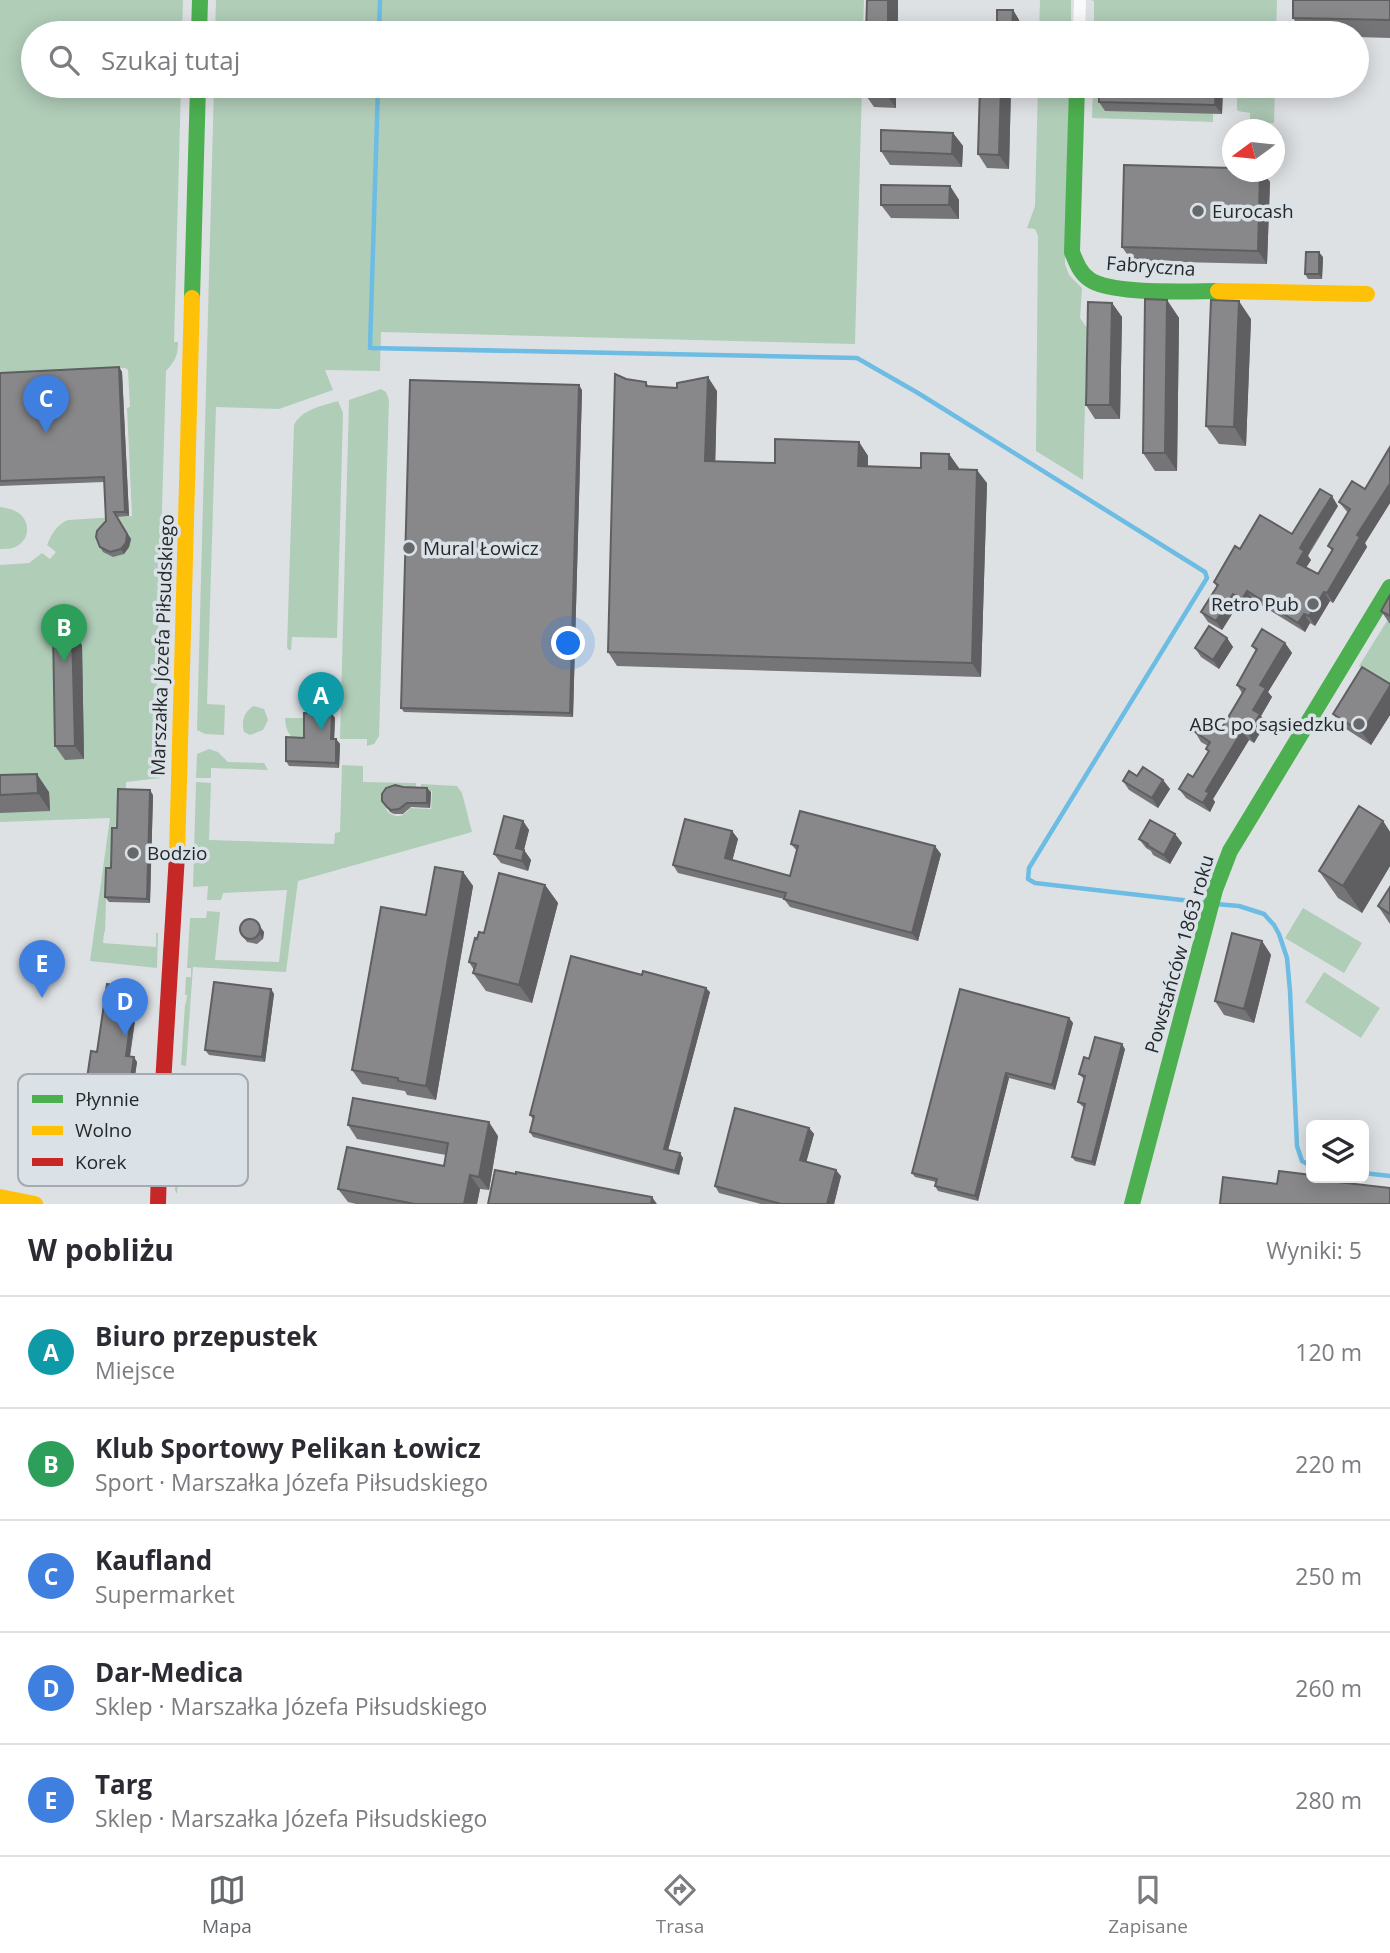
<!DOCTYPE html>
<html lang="pl">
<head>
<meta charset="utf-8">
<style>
  body { margin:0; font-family:"Open Sans",sans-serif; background:#f7f7f7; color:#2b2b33 }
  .controls { position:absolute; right:21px; bottom:21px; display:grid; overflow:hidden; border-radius:10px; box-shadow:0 4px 18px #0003 }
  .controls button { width:63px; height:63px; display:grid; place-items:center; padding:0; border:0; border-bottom:2px solid #e1e1e2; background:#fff; color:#2b2b33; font:35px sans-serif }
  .compass { position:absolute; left:1222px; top:119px; width:63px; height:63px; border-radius:50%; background:#fff; box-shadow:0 4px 18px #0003; rotate:255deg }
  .you { position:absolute; left:569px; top:644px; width:24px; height:24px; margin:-18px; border:5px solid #fff; border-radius:50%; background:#1a73e8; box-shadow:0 0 0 10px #1a73e833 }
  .badge { display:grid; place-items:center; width:46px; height:46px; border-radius:50%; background:#66696c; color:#fff; font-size:23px; font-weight:700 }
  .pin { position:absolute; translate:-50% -58px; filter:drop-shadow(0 2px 4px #0008) }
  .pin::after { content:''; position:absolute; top:37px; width:24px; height:21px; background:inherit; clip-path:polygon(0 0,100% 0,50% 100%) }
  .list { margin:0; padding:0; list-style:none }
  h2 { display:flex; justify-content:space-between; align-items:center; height:91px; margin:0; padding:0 28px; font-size:30px }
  h2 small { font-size:23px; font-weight:400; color:#7c7c81 }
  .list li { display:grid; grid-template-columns:46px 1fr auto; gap:21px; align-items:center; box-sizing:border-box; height:112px; padding:0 28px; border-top:2px solid #e1e1e2 }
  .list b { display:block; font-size:26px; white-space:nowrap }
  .list p { margin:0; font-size:23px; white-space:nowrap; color:#7c7c81 }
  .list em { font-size:23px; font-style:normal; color:#7c7c81 }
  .icon { flex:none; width:38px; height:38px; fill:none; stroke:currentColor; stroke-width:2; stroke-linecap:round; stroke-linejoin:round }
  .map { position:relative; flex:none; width:1390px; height:1204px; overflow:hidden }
  .search { position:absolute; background:#fff; box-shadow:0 4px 18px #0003; left:21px; right:21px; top:21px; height:77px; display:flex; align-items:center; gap:18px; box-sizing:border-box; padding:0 24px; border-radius:38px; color:#7c7c81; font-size:26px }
  .sheet { height:651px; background:#fff }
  nav { display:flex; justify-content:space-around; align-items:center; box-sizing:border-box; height:98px; border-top:2px solid #e1e1e2; background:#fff; font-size:19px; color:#7c7c81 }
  nav a { display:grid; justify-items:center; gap:4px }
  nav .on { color:#66696c }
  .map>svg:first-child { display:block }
  .green { fill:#b0cdb8 }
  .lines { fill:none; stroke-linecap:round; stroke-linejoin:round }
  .stream { stroke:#6cbce3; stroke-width:4.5 }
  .street { stroke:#fafafb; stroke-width:12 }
  .fast { stroke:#4caf50; stroke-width:16 }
  .slow { stroke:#ffc107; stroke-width:16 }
  .jam { stroke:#c62828; stroke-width:16 }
  .wall { fill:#757578 }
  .shaded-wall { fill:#5f5f61 }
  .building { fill:#88888b; stroke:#5f5f61; stroke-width:2 }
  .poi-dot { fill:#66696c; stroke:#dae2e8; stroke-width:2.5 }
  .labels { text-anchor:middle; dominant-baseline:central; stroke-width:7; stroke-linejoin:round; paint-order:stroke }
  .poi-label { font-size:19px; fill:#26292b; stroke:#dae2e8; text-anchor:start }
  .street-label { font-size:19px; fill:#26292b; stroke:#dae2e8 }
  .key { fill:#dae2e8; stroke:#a4aaaf; stroke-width:2 }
  .key-label { font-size:19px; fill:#26292b }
</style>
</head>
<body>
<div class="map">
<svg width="1390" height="1204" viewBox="0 0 1390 1204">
  <rect width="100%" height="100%" fill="#dee1e4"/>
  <path class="green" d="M0 0H183L182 33H33V86H181L174 342H178C178 356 175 361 166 371L155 750 160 760 161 778 126 782V789L118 790 113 868 107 869 105 932 104 933 103 943 156 947V933H158L157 968 90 961 110 818 0 822V565L29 563 42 553 50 559 56 552 47 545C51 535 57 524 68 520L132 516 127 408 130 407 128 370 125 368 0 374Z
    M216 0H864L863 33H215Z
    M1040 0H1071V33H1039Z
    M1091 0H1277L1276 33H1094V1Z
    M214 86H862L855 344 381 332 380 371 325 370 333 390 279 409 216 407 207 704 225 705 224 735 205 734 197 730Z
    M1038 86H1069L1065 264 1069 275 1082 288 1080 318 1087 328 1083 480 1036 451 1038 236 1035 229 1027 228 1035 206Z
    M1093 86H1106L1213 114V122L1092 118Z
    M1240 86H1275L1274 123H1250V113L1238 111 1237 109V89Z
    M381 389 386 392 389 400 379 736 374 744 367 746V739H340L349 400Z
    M338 401 343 413 337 638 292 637 291 650H289L287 648 294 425C302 409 322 406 338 401Z
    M0 507C6 508 12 509 17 512 30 519 31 539 17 546 12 549 6 549 0 549Z
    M1390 616V686L1359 666Z
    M254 706 264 709 268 720 263 730 250 735 244 732C241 722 244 711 254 706Z
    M285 718H304L303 744C290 737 286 733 285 718Z
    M209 749 218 752 228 762 264 763 268 770 211 768V778H196L197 754Z
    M342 765 363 766V782L416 783V791L384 800 387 811C395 819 404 817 410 808L431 809 432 791H421V784L457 786 462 793 472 832 298 881 286 972 193 967 186 1066 181 1065 185 1004 186 1003 187 995H185L186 977H191V968H187L190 918H206L207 911 220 912 215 960 279 962 287 890 223 893 221 900H207L208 886 193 887 196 782 211 783 209 840 334 844 335 833 340 832Z
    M1303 908 1362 943 1344 973 1285 938Z
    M1324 972 1380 1008 1361 1038 1305 1002Z
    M180 1076 185 1077 177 1194 175 1190 177 1131H179L180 1118 178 1117Z"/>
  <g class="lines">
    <path class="stream" d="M379 33 380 0
      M378 86 370 348 857 358 918 393 1205 572 1207 578 1029 868 1028 879 1035 883 1208 903
      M1216 904 1239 906 1264 914 1274 925 1279 934 1287 958 1290 991 1297 1146 1302 1161 1311 1166
      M1364 1173 1390 1176"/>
    <path class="street" d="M1079 33 1080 0"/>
    <path class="fast" d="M199 33 200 0
      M1077 86 1072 252C1076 262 1080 273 1089 279 1109 295 1190 291 1218 291
      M192 298 198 86
      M1132 1204 1215 890 1230 851 1390 587"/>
    <path class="slow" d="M1218 291 1367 294
      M177 855 192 298
      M0 1197 35 1204"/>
    <path class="jam" d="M158 1204 160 1133 177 855"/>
  </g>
  <path class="wall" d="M1390 0V38L1357 37V33H1304L1293 18Z
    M1013 10 1019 20V33H998L997 32Z
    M865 86H896V108L874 107 865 94Z
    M980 86H1011L1009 169 987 168 978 154Z
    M1223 86 1222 114 1105 111 1099 102Z
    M953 133 963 146 962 167 890 165 881 151Z
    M1233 172H1262L1270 182 1267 264 1132 261 1122 247Z
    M950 186 959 200V219L891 218 881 205Z
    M1323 257 1322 279H1308L1305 274Z
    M1167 300 1179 318 1177 471H1155L1143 453Z
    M1112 303 1122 317 1120 419H1095L1086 405Z
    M1251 319 1246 446 1219 444 1206 426Z
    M119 367 122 372 129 516 117 517 131 539 129 547 124 554 113 557 103 552 100 547 106 521 104 482 0 486V373Z
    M626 379 646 382 649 387 717 391 715 462 775 463 859 442 868 456V466L921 468 949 454 959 469 987 483 981 677 617 666 608 652Z
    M582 390 573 717 404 712 401 708Z
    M1390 447V503L1365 543 1367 547 1333 603 1330 601 1315 626 1310 623 1305 632 1253 600 1248 608 1239 603 1222 630 1208 622 1201 612 1217 587 1214 582 1240 549 1292 534 1338 506 1308 556 1311 560 1306 568 1318 574 1332 551 1328 546 1348 513 1339 502 1365 489Z
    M1390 595V624L1381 611Z
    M1227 638 1233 647 1219 669 1201 657 1195 648Z
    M1285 643 1292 653 1268 692 1272 697 1261 716 1266 723 1254 743 1249 740 1213 799 1215 802 1210 812 1186 798 1179 789 1193 777 1208 752 1206 749 1208 746 1201 742 1195 732 1220 731 1242 693 1237 685 1256 651 1252 646Z
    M82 645 84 759 65 760 55 746Z
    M1390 684V715L1371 745 1343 727 1333 714Z
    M332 714 335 718 334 739H336L340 744 339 768 289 766 286 761 304 738Z
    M0 775 49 792 50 811 0 813Z
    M1137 776 1163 780 1170 789 1158 808 1129 790 1123 781Z
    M403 787 431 792 430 808 411 807 403 814H394L390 812 382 801Z
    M153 795 150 903 109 902 105 897 117 828Z
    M523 821 529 830 524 850 531 860 528 871 501 863 494 854Z
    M1383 821 1390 832V866L1362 913 1338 898 1319 871Z
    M732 831 738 839 732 860 790 876 797 851 791 844 941 854 918 941 790 907 784 899 678 873 673 865Z
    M1175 834 1182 843 1170 864 1153 855 1151 851 1146 848 1139 839Z
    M463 872 473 886 436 1100 407 1095 405 1091 362 1084 352 1070 426 915Z
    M545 885 558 903 532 1003 486 991 473 973 474 970 469 962 477 939Z
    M1390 887V924L1378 906Z
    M256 921 264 932 263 939 257 944 247 942 240 932Z
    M1262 941 1271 955 1254 1023 1224 1015 1215 1001Z
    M642 975 710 992 668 1150 683 1158 679 1175 533 1137 530 1132 533 1119 530 1115Z
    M135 988 139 992 130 1057 137 1062 121 1172 78 1166 75 1161 97 1052Z
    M271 989 274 994 265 1062 209 1055 205 1050Z
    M960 989 1069 1018 1073 1023 1055 1090 1009 1078 978 1201 938 1191 935 1186 936 1182 915 1177 912 1173Z
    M1125 1049 1095 1166 1075 1161 1072 1157 1084 1107 1082 1106 1078 1102 1084 1079 1079 1074 1089 1059Z
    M348 1125 498 1136 489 1190 480 1189 477 1204H356L348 1202 338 1189 444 1166 446 1155 357 1139Z
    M809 1128 814 1134 806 1162 841 1176 834 1204H761L719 1193 715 1186Z"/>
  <path class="shaded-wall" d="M888 0H898V33H888Z
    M1013 10 1019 20V33H1013L1012 32Z
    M886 86H896V108L886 94Z
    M1001 86H1011L1009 169 999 155Z
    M1216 86H1223L1222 114 1215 105Z
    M953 133 963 146 962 167 952 154Z
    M1260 172H1262L1270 182 1267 264 1258 251Z
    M950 186 959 200V219L949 205Z
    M1319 252 1323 257 1322 279 1319 274Z
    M1167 300 1179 318 1177 471 1165 453Z
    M1239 301 1251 319 1246 446 1234 427Z
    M1112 303 1122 317 1120 419 1110 405Z
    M119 367 122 372 129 516 125 512Z
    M708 377 717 391 715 475 705 461Z
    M579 385 582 390 573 717 570 713Z
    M859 442 868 456 867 480 858 466Z
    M949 454 959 468 958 482 949 469Z
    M977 470 987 483 981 677 972 663Z
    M1389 485 1390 486V503L1365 543 1367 547 1333 603 1327 593 1357 535Z
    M1332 496 1338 506 1310 550 1308 556 1311 560 1303 572 1297 563 1300 548Z
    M114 512 131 539 129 547 124 554 121 549Z
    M1247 591 1253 600 1248 608 1242 599Z
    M1324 592 1330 601 1315 626 1309 616Z
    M1233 594 1239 603 1222 630 1216 621Z
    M1304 614 1310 623 1305 632 1298 623Z
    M72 631 82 645 84 759 75 746Z
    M1227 638 1233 647 1219 669 1213 660Z
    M1285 643 1292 653 1268 692 1272 697 1261 716 1266 723 1254 743 1248 734 1253 710 1260 685Z
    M1390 686V715L1371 745 1362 732Z
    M332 714 335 718 334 743 331 739Z
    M1242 731 1249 740 1213 799 1215 802 1210 812 1203 803 1206 791Z
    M336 739 340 744 339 768 336 763Z
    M37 774 49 792 50 811 38 793Z
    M1163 780 1170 789 1158 808 1152 798Z
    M427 788 431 792 430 808 427 803Z
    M150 790 153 795 150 903 147 899Z
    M523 821 529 830 522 857 516 848Z
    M1383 821 1390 832V866L1362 913 1343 886Z
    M732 831 738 839 731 866 725 858Z
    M1175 834 1182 843 1170 864 1164 855Z
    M935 846 941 854 918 941 912 933Z
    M524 850 531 860 528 871 522 861Z
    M463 872 473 886 436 1100 426 1086Z
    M545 885 558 903 532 1003 519 985Z
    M260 927 264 932 263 939 260 934Z
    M1262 941 1271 955 1254 1023 1244 1009Z
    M135 988 139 992 129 1061 126 1056Z
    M706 988 710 992 667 1154 664 1149Z
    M271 989 274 994 265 1062 262 1057Z
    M1069 1018 1073 1023 1055 1090 1052 1085Z
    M1122 1044 1125 1049 1095 1166 1092 1162Z
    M134 1057 137 1062 121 1172 118 1167Z
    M1006 1073 1009 1078 978 1201 975 1196Z
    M489 1122 498 1136 489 1190 479 1177Z
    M809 1128 814 1134 805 1167 800 1160Z
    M680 1153 683 1158 679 1175 675 1171Z
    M836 1170 841 1176 834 1204H827Z
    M470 1175 480 1189 477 1204H464Z
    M652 1197 657 1204H651Z"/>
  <path class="building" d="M867 0H888V33H866Z
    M1293 0H1390V20L1293 18Z
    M997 10H1013L1012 32H997Z
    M865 86H886V94H865Z
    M980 86H1001L999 155 978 154Z
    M1099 86H1216L1215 105 1099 102Z
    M881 130 953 133 952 154 881 151Z
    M1124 165 1233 168V172H1260L1258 251 1122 247Z
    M881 185 950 186 949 205H881Z
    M1306 252H1319V274H1305Z
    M1145 299 1167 300 1165 453H1143Z
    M1211 300 1239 301 1234 427 1206 426Z
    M1088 302 1112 303 1110 405H1086Z
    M119 367 125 512H114L127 534 126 543 121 549 110 552 100 547 96 537 97 531 106 521 104 477 0 481V373Z
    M615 374 626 379 646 382V386L677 388V383L708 377 705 461 775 463V439L859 442 858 466 921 468V453L949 454V469L977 470 972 663 608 652Z
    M410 380 579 385 570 713 401 708Z
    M1390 447V485H1389L1357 535 1360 537 1327 593 1324 592 1309 616 1304 614 1298 623 1247 591 1242 599 1233 594 1216 621 1201 612 1218 585 1214 582 1235 546 1240 549 1260 515 1292 534 1320 489 1332 496 1304 541 1300 548 1304 551 1297 563 1318 574 1333 549 1328 546 1350 509 1339 502 1352 481 1365 489Z
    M1390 595V616L1381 611Z
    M1209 626 1227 638 1213 660 1195 648Z
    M1262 629 1285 643 1260 685 1266 688 1253 710 1260 714 1248 734 1242 731 1206 791 1209 793 1203 803 1179 789 1188 774 1193 777 1209 751 1206 749 1210 742 1195 732 1203 720 1220 731 1245 689 1237 685 1257 649 1252 646Z
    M53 631H72L75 746H55Z
    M1362 667 1390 684V686L1362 732 1333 714Z
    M304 713 332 714 331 739H336V763L286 761V737L304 738Z
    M1143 767 1163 780 1152 798 1123 781 1129 771 1137 776Z
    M37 774 38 793 0 795V775Z
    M395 785 403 787 427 788V803H407L399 809 391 810 387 807 382 801V794L386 788Z
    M118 789 150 790 147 899 105 897 106 868H111L112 828H117Z
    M1359 806 1383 821 1343 886 1319 871Z
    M800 811 935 846 912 933 784 899 786 893 673 865 685 819 732 831 725 858 790 876 798 846 791 844Z
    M504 816 523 821 516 848 524 850 522 861 494 854Z
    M1150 820 1175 834 1164 855 1147 845 1148 844 1139 839Z
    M435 867 463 872 426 1086 398 1081V1078L352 1070 381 907 426 915Z
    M499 873 545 885 519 985 473 973 476 964 469 962 475 938 477 939 479 932 484 933Z
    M1390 887V914L1378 906Z
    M240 929a10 10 0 1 1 20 0a10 10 0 1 1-20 0Z
    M1232 933 1262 941 1244 1009 1215 1001Z
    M571 956 642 975 643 971 706 988 664 1149 680 1153 675 1171 530 1132 534 1116 530 1115Z
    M214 982 271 989 262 1057 205 1050Z
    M107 984 135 988 126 1056 134 1057 118 1167 75 1161 91 1051 97 1052Z
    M960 989 1069 1018 1052 1085 1006 1073 975 1196 935 1186 937 1179 912 1173Z
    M1095 1037 1122 1044 1092 1162 1072 1157 1085 1104 1078 1102 1085 1076 1079 1074 1084 1057 1089 1059Z
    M353 1098 489 1122 479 1177 470 1175 464 1204H415L338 1189 347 1147 444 1166 448 1143 348 1125Z
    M735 1108 809 1128 800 1160 836 1170 827 1204H781L715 1186Z
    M495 1170 516 1174V1172L652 1197 651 1204H488Z
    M1279 1171 1311 1175V1178H1321L1320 1180 1390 1188V1204H1220L1223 1177 1277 1184Z"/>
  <g class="poi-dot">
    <circle cx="1198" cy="211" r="7"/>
    <circle cx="409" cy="548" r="7"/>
    <circle cx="1313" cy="604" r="7"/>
    <circle cx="1359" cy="724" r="7"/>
    <circle cx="133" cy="853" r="7"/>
  </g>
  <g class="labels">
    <g class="poi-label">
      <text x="1212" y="211">Eurocash</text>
      <text x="423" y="548">Mural Łowicz</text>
      <text x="1299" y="604" text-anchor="end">Retro Pub</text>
      <text x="1345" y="724" text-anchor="end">ABC po sąsiedzku</text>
      <text x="147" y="853">Bodzio</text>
    </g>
    <g class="street-label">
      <text transform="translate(1151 266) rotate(4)">Fabryczna</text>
      <text transform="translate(162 645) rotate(-88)">Marszałka Józefa Piłsudskiego</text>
      <text transform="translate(1179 954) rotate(-74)">Powstańców 1863 roku</text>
    </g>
  </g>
  <rect x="18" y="1074" width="230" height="112" rx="10" class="key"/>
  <rect x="32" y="1095" width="31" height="8" fill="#4caf50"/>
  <rect x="32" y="1126" width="31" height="9" fill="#ffc107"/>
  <rect x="32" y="1158" width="31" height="8" fill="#c62828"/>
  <g class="key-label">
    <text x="75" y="1106">Płynnie</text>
    <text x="75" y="1137">Wolno</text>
    <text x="75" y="1169">Korek</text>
  </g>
</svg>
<div class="controls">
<button><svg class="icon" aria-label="layers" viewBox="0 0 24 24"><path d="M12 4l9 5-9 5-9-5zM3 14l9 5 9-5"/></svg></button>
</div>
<svg class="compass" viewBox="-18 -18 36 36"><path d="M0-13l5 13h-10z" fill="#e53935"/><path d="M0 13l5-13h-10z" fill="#7c7c81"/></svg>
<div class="you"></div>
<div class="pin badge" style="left:321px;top:730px;background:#0f9aa8">A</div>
<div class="pin badge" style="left:64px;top:662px;background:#2e9e5b">B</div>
<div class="pin badge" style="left:46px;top:433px;background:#3f7fe0">C</div>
<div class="pin badge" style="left:125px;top:1036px;background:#3f7fe0">D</div>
<div class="pin badge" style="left:42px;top:998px;background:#3f7fe0">E</div>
<div class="search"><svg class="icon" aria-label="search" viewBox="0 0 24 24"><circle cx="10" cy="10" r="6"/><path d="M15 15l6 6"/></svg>Szukaj tutaj</div>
</div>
<section class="sheet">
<h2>W pobliżu<small>Wyniki: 5</small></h2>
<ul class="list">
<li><span class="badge" style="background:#0f9aa8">A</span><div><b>Biuro przepustek</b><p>Miejsce</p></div><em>120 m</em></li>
<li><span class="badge" style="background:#2e9e5b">B</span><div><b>Klub Sportowy Pelikan Łowicz</b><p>Sport · Marszałka Józefa Piłsudskiego</p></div><em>220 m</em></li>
<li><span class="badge" style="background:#3f7fe0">C</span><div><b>Kaufland</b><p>Supermarket</p></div><em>250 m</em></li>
<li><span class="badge" style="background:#3f7fe0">D</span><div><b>Dar-Medica</b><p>Sklep · Marszałka Józefa Piłsudskiego</p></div><em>260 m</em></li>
<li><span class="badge" style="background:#3f7fe0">E</span><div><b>Targ</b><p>Sklep · Marszałka Józefa Piłsudskiego</p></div><em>280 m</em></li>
</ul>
</section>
<nav>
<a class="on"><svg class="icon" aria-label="map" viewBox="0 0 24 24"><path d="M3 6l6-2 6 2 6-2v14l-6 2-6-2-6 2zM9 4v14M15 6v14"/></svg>Mapa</a>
<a><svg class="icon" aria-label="directions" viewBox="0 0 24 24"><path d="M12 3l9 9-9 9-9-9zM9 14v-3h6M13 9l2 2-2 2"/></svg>Trasa</a>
<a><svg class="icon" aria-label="saved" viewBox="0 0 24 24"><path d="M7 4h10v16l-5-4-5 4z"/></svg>Zapisane</a>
</nav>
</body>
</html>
